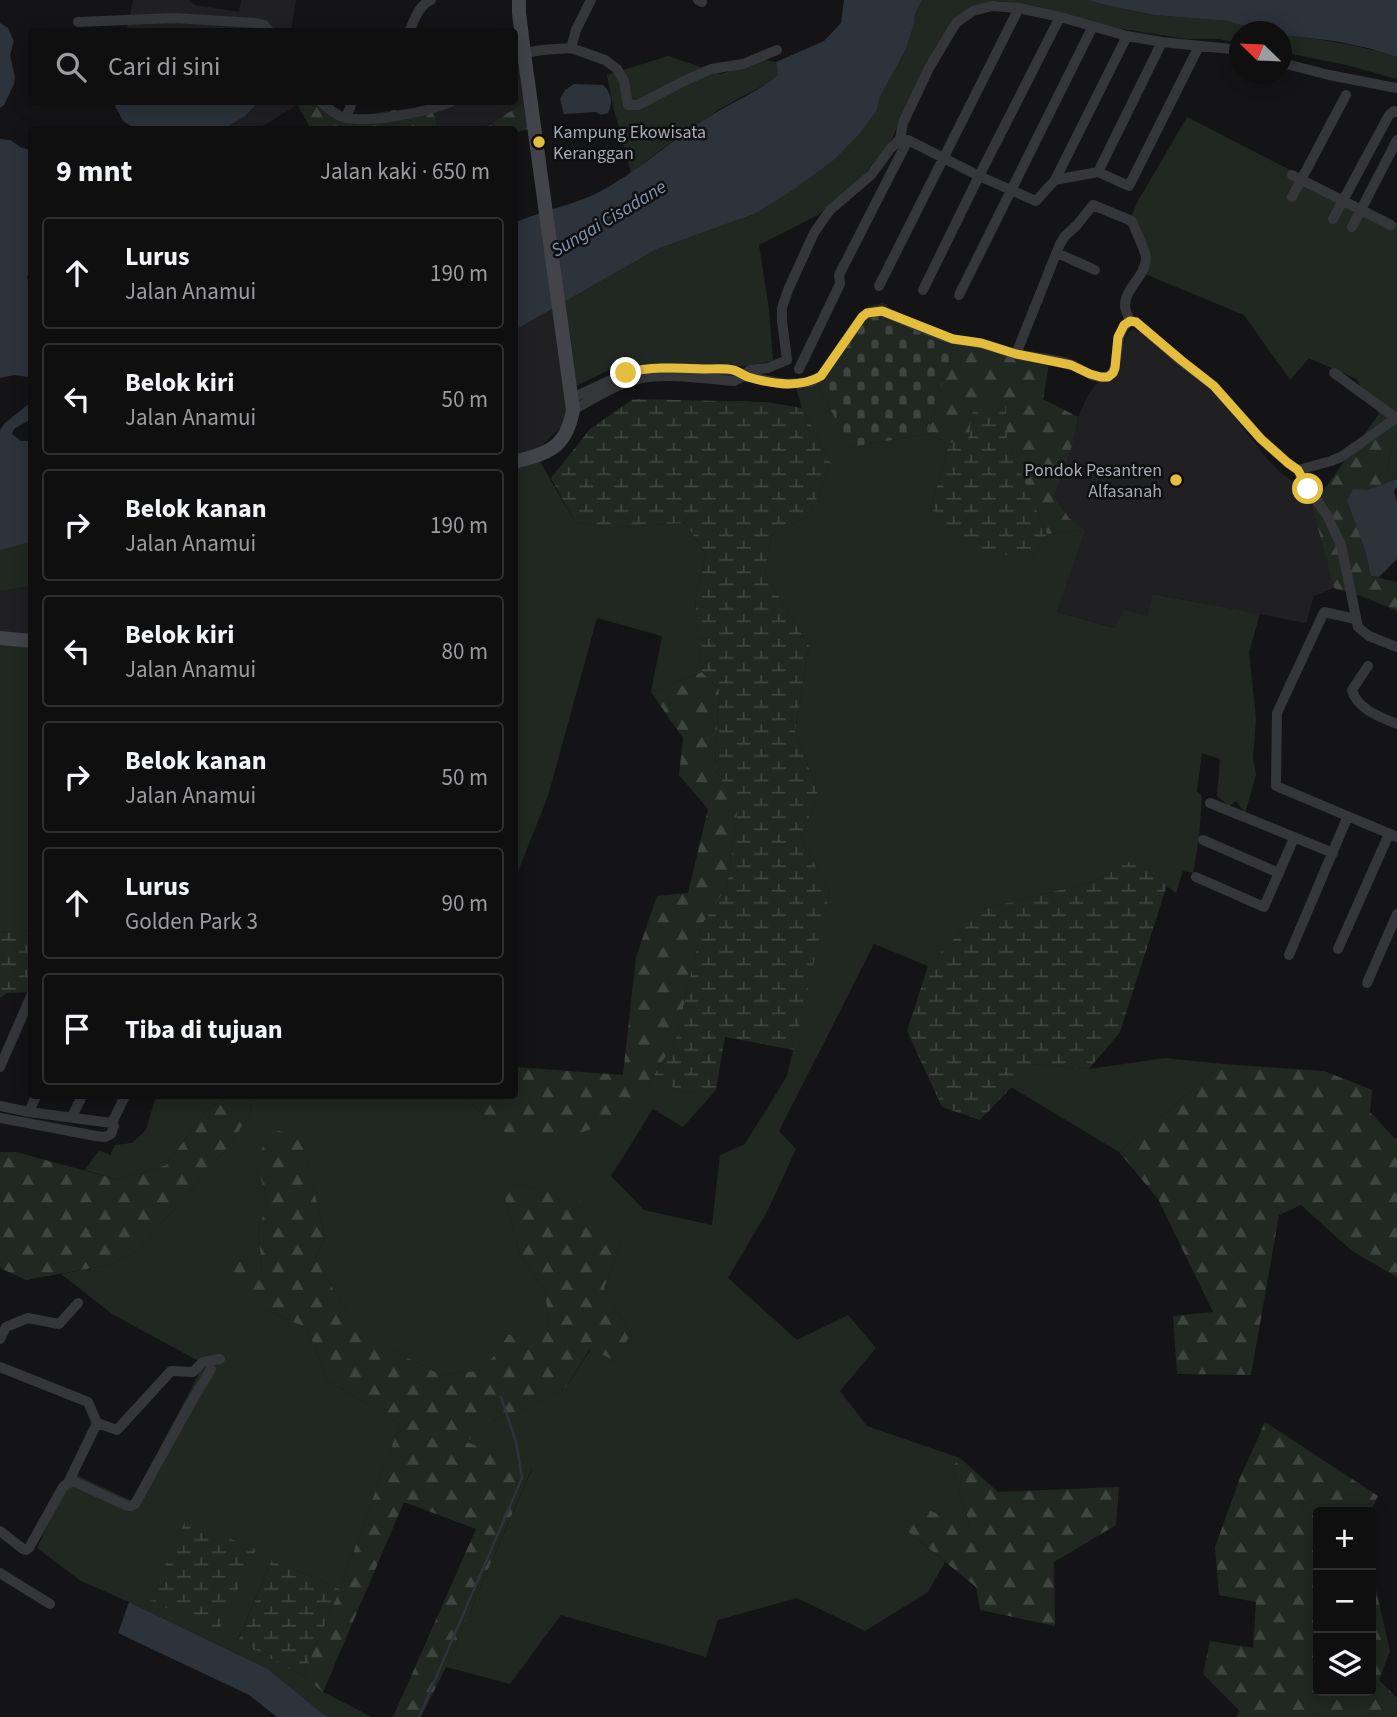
<!DOCTYPE html>
<html lang="id">
<head>
<meta charset="utf-8">
<style>
  body { margin:0; font-family:"Source Sans 3",sans-serif; background:#1d1d1e; color:#f1f3f6 }
  .controls { position:absolute; right:21px; bottom:21px; display:grid; overflow:hidden; border-radius:7px; box-shadow:0 4px 18px #0003 }
  .controls button { width:63px; height:63px; display:grid; place-items:center; padding:0; border:0; border-bottom:2px solid #2f2f30; background:#0f0f10; color:#f1f3f6; font:35px sans-serif }
  .compass { position:absolute; left:1229px; top:21px; width:63px; height:63px; border-radius:50%; background:#0f0f10; box-shadow:0 4px 18px #0003; rotate:293deg }
  .stop { position:absolute; width:21px; height:21px; margin:-16px; border:5px solid #e5bd3c; border-radius:50%; background:#fff }
  .stop.end { background:#e5bd3c; border-color:#fff; box-shadow:0 2px 7px #0008 }
  .list { margin:0; padding:0; list-style:none }
  h2 { display:flex; justify-content:space-between; align-items:center; height:91px; margin:0; padding:0 28px; font-size:30px }
  h2 small { font-size:23px; font-weight:400; color:#9b9c9f }
  .list li { display:grid; grid-template-columns:46px 1fr auto; gap:21px; align-items:center; box-sizing:border-box; height:112px; margin:0 14px 14px; padding:0 14px; border:2px solid #2f2f30; border-radius:7px }
  .list b { display:block; font-size:26px; white-space:nowrap }
  .list p { margin:0; font-size:23px; white-space:nowrap; color:#9b9c9f }
  .list em { font-size:23px; font-style:normal; color:#9b9c9f }
  .icon { flex:none; width:38px; height:38px; fill:none; stroke:currentColor; stroke-width:2; stroke-linecap:round; stroke-linejoin:round }
  .map { position:relative; flex:none; width:1397px; height:1717px; overflow:hidden }
  .search { position:absolute; background:#0f0f10; box-shadow:0 4px 18px #0003; left:28px; top:28px; width:490px; height:77px; display:flex; align-items:center; gap:18px; box-sizing:border-box; padding:0 24px; border-radius:7px; color:#9b9c9f; font-size:26px }
  .panel { position:absolute; background:#0f0f10; box-shadow:0 4px 18px #0003; left:28px; top:126px; width:490px; height:973px; border-radius:7px }
  .map>svg:first-child { display:block }
  .built { fill:#202023 }
  .grass { fill:#212822 }
  .forest { fill:url(#forest-firs) }
  .wetland { fill:url(#wetland-marsh) }
  .cemetery { fill:url(#cemetery-stones) }
  .water { fill:#2d333b }
  .lines { fill:none; stroke-linecap:round; stroke-linejoin:round }
  .stream { stroke:#2d333b; stroke-width:2.5 }
  .minor { stroke:#35363a; stroke-width:10 }
  .secondary { stroke:#43444a; stroke-width:14 }
  .route { stroke:#e5bd3c; stroke-width:9 }
  .poi-dot { fill:#e5bd3c; stroke:#0f0f11; stroke-width:2.5 }
  .labels { text-anchor:middle; dominant-baseline:central; stroke-width:5; stroke-linejoin:round; paint-order:stroke }
  .poi-label { font-size:18px; fill:#a7aab5; stroke:#0f0f11; text-anchor:start }
  .water-label { font-size:19px; font-style:italic; fill:#8094ae; stroke:#0f0f11 }
</style>
</head>
<body>
<div class="map">
<svg width="1397" height="1717" viewBox="0 0 1397 1717">
  <defs>
    <pattern id="forest-firs" width="22" height="20" patternUnits="userSpaceOnUse" patternTransform="scale(1.75)"><rect width="22" height="20" fill="#212822"/><path d="M5 1l3.5 6h-7zM16 11l3.5 6h-7z" fill="#3e4440"/></pattern>
    <pattern id="wetland-marsh" width="20" height="14" patternUnits="userSpaceOnUse" patternTransform="scale(1.75)"><rect width="20" height="14" fill="#212822"/><path d="M1 5h8M5 5V1M11 12h8M15 12V8" fill="none" stroke="#3e4440"/></pattern>
    <pattern id="cemetery-stones" width="16" height="16" patternUnits="userSpaceOnUse" patternTransform="scale(1.75)"><rect width="16" height="16" fill="#212822"/><path d="M2 7V4a2 2 0 0 1 4 0v3zM10 15v-3a2 2 0 0 1 4 0v3z" fill="#3e4440"/></pattern>
  </defs>
  <rect width="100%" height="100%" fill="#141416"/>
  <path class="built" d="M133 0H190L195 5 239 12 241 0H296L291 31 126 32Z
    M524 53 529 99 483 129 438 127 431 107 457 102H514L515 60Z
    M259 102H302L258 129 222 130 245 116Z
    M559 305 567 420 535 453 515 458V330Z
    M1133 329 1141 333 1189 369 1222 401 1269 461 1282 474 1303 488 1312 506 1334 588 1314 596 1306 623 1154 594 1147 616 1116 628 1057 612 1084 530 1069 518 1054 497 1073 443 1078 417 1088 395 1100 380 1115 375 1120 368 1123 345 1128 333Z
    M31 586V636L0 634V591Z"/>
  <path class="grass" d="M922 0H1088L1101 4 1154 15 1228 21 1261 31 1240 32 1239 43 1219 39H1187L1104 26 1036 6 997 1 969 8 902 115 892 139 863 176 818 215 759 245 769 309 773 361 746 366H654L621 372 617 366 576 386 559 305 657 249 754 214 877 110 878 98 906 49 914 24 915 14Z
    M1282 35C1321 39 1359 45 1397 57V79L1346 65 1282 52Z
    M668 56 721 74 766 60 776 62 778 75C762 88 743 95 725 106 692 126 661 149 631 173L614 110 607 75Z
    M1187 117 1395 224 1397 222V480H1394L1388 466 1394 439 1379 414 1356 379 1309 358 1290 380 1244 315 1140 272 1149 255 1130 219 1138 201Z
    M815 381 851 447 927 434 949 443 931 508 1032 558 1047 534 1085 530 1057 612 1115 628 1124 610 1147 616 1153 594 1260 614 1249 652 1256 718 1253 758 1256 775 1245 813 1236 801 1229 806 1217 796 1220 759 1202 753 1197 791 1202 796 1199 838 1193 873 1183 871 1176 893 1132 860 1092 882 983 909 928 966 874 944 779 1131 796 1149 767 1212 728 1278 797 1340 848 1315 876 1348 840 1391 867 1426 960 1458 952 1467 970 1525 964 1530 905 1529 945 1562 928 1592 865 1631 797 1598 718 1620 706 1657 561 1615 510 1684 446 1667 532 1469 467 1442 488 1421 520 1411 566 1387 591 1349 614 1361 631 1334 604 1288 622 1240 540 1190 515 1184 505 1198 520 1254 545 1292 549 1326 508 1336 484 1370 441 1375 379 1343 347 1313 315 1258 325 1238 301 1135 257 1167 268 1200 258 1230 262 1271 246 1301 307 1328 328 1380 400 1424 340 1589 272 1560 238 1640 303 1676 323 1692 372 1717H330L323 1714 268 1669 129 1602 81 1581 37 1548 72 1473 132 1501 204 1364 112 1314 61 1274 108 1265 137 1251 223 1153 250 1115 251 1098 247 1096H462L506 1133 628 1113 654 1075 681 1092 716 1090 683 1127 653 1109 611 1176 644 1210 712 1225 720 1155 745 1144 787 1076 830 892 801 840 818 793 795 731 809 646 765 574 771 536 810 515 831 463 802 408 796 388Z
    M535 453 575 522 606 528 685 523 706 554 695 602 702 672 651 692 662 636 597 618 548 796 515 879 514 458Z
    M31 540V586L0 591V549Z
    M0 634 32 636 31 930 0 933Z
    M1165 1058 1223 1064 1119 1152 1011 1087 1034 1064 1089 1069Z
    M156 1096H230L208 1109 166 1165 119 1180 85 1170 99 1150 110 1155 115 1145 132 1143 146 1130Z"/>
  <path class="forest" d="M529 99 541 125 515 133 514 130 311 129 297 104 302 102H325L342 122 387 111 431 107 438 127 483 129Z
    M955 342 1049 364 1043 399 1078 417 1073 443 1054 497 1069 518 1085 530 1047 534 1007 441H968L949 443 927 434Z
    M1379 414 1394 439 1388 466 1394 480 1367 490 1365 550 1371 576 1397 582V611L1361 596 1334 588 1312 506Z
    M702 672 719 689 715 768 738 808 727 887 703 923 675 1042 629 1113 552 1145 506 1133 462 1096H514L515 1067 623 1075 636 957 657 896 688 893 708 809 679 775 683 738 651 692Z
    M1223 1064 1324 1071 1372 1090 1370 1112 1394 1138H1397V1277L1352 1251 1301 1205 1279 1215 1251 1375 1177 1374 1173 1316 1213 1312 1158 1199 1119 1152Z
    M230 1096H247L251 1098 250 1115 223 1153 137 1251 108 1265 26 1280 0 1268V1152H16L119 1180 166 1165 208 1109Z
    M278 1131 301 1134 325 1238 315 1258 347 1313 379 1343 441 1375 484 1370 508 1335 549 1326 545 1292 520 1254 505 1198 515 1184 540 1190 576 1197 622 1240 604 1288 631 1334 615 1361 590 1349 566 1387 520 1411 488 1421 467 1442 532 1468 446 1667 421 1717H393L476 1529 404 1502 323 1692 303 1676 340 1589 400 1424 328 1380 307 1328 246 1301 223 1276 225 1264 236 1256 262 1270 258 1230 268 1200 257 1167 264 1142Z
    M1265 1422 1378 1496 1370 1512H1318V1691H1371V1573L1373 1576 1390 1651 1379 1680 1397 1698V1717H1236L1240 1711 1203 1674 1210 1641 1253 1648 1256 1602 1219 1595 1215 1547 1240 1478Z
    M960 1458 998 1492 1119 1487 1116 1525 1054 1562 1055 1626 980 1610 976 1587 905 1529 930 1510 964 1530 970 1525 952 1467Z"/>
  <path class="wetland" d="M633 399 767 402 802 408 831 463 810 515 771 536 765 574 809 646 795 731 818 793 801 840 830 892 794 1050 725 1037 716 1090 681 1092 654 1075 675 1042 703 923 727 887 738 808 715 768 719 689 702 672 695 602 706 554 685 523 606 528 575 522 551 478 590 429Z
    M974 403 1006 406 1007 441 1047 534 1032 558 962 549 931 508 949 443 968 440Z
    M1132 860 1167 885 1120 1032 1089 1069 1034 1064 980 1120 942 1107 907 1031 928 966 983 909 1092 882Z
    M31 930V992L7 993 0 998V933Z
    M186 1519 256 1550 218 1633 150 1600Z
    M272 1560 340 1589 303 1676 238 1641Z"/>
  <path class="cemetery" d="M883 303 921 331 955 342 927 434 851 447 815 381 862 313 869 306Z"/>
  <path class="water" d="M844 0H922L915 14 914 24 906 49 879 98 877 110 859 134 835 159 793 190 754 214 657 249 515 330 514 223C542 210 573 206 601 191 636 172 666 145 699 123 724 106 755 94 778 75L776 62 824 41 841 23Z
    M1088 0H1397V57L1368 48 1335 41 1282 35V32L1261 31 1228 21 1154 15 1101 4Z
    M0 23 8 28 14 41 10 55 15 77 14 84 4 105 0 108Z
    M574 84 603 85C612 94 613 102 608 113L601 115 596 112 564 114 560 99 565 90Z
    M113 102H259L245 116 222 130 135 129 123 121Z
    M0 139 10 140 22 148 31 150 32 262 27 277 32 295V376L28 377 14 375 0 378Z
    M31 402V419L14 429 12 434 21 441H31V542L0 550V430L5 423Z
    M1394 480H1397V487L1394 491 1397 503V557L1396 560 1379 577 1371 576 1365 550 1347 500 1353 489 1367 490Z
    M129 1602 268 1669 323 1714 330 1717H277L249 1695 118 1633Z"/>
  <g class="lines">
    <path class="stream" d="M419 1717 522 1478 516 1442 501 1397"/>
    <path class="minor" d="M698 0 702 2
      M78 22 174 18 256 23 264 25 270 32
      M409 32C415 19 418 6 431 0
      M571 48 576 30 591 0
      M514 61 524 53 542 50 571 48 605 60 617 69 624 81 628 105H638L684 81 711 69 743 64 777 50
      M1282 63 1329 75 1397 88
      M321 102C328 108 334 114 343 117 369 124 427 112 451 102
      M346 118 352 102
      M900 139 908 140 979 176 1036 201 1055 180 1098 172 1129 186 1199 46
      M1098 172 1162 42
      M1292 175 1391 225
      M1055 180 1127 36
      M1292 197 1346 95
      M1333 219 1389 115 1394 111 1397 112
      M1352 227 1397 140
      M1057 253 1095 270
      M879 286 1019 8
      M923 290 979 176 1060 17
      M959 295 1093 26
      M1130 321 1136 322 1181 361 1214 386 1261 439 1288 463 1298 470 1308 489 1327 515 1341 545 1358 627 1369 636 1397 647
      M1016 354 1060 244 1065 236 1077 225 1093 205 1132 221C1135 230 1146 252 1146 258 1146 276 1125 288 1125 305 1125 310 1128 316 1130 321
      M799 369 840 284 839 275 908 140
      M572 398 626 373 639 370 667 368 734 370 744 376 785 384 810 382 821 376 862 317C868 312 874 311 882 311 905 320 928 332 952 339 960 341 970 341 978 343 992 345 1006 352 1020 355 1037 358 1056 359 1072 365 1082 369 1095 380 1107 377 1123 372 1110 334 1130 321
      M573 410C595 398 617 383 642 378 670 373 706 379 734 381L744 376 750 370 768 368 787 360 782 321V308L788 290 814 233 830 210 871 175 890 149 900 139 903 123 929 68 956 23 973 11 992 6 1019 8 1060 17 1127 36 1162 42 1231 49 1240 52
      M1298 470 1331 461 1341 457 1396 418 1334 373
      M1355 619 1324 612 1277 713 1276 786 1397 837
      M1368 666 1352 690C1357 709 1380 717 1397 724
      M1210 803 1333 853
      M1203 840 1279 873
      M1196 877 1264 907 1294 838
      M1338 949 1389 834
      M1289 955 1348 816
      M1367 983 1397 914
      M0 1067 31 996
      M0 1106 29 1112 112 1123 114 1126 111 1134 105 1137 96 1136 0 1118
      M29 1112 36 1096
      M72 1117 82 1096
      M112 1123 125 1096
      M0 1339 6 1327 28 1318 59 1324 78 1303
      M0 1367 88 1402 97 1423
      M68 1483 75 1482 125 1505 131 1506 135 1504 189 1406 211 1369
      M0 1531 23 1549 26 1550 29 1548 63 1487 68 1483 97 1423 117 1430 171 1371 193 1372 203 1362 220 1359
      M0 1573 50 1604"/>
    <path class="secondary" d="M514 462C549 453 566 448 573 410L524 53 519 13V0
      M0 638 32 641"/>
  </g>
  <g class="lines">
    <path class="route" d="M626 373C652 366 679 368 706 369 715 369 725 368 733 370 738 371 743 375 748 377 771 384 799 389 821 376L862 317 867 313 882 311 953 339 981 343 1016 354 1071 365 1090 374 1101 377H1108L1113 373 1115 368 1118 337 1124 325 1130 321 1136 322 1181 360 1214 386 1261 439 1288 463 1298 470 1308 489"/>
  </g>
  <g class="poi-dot">
    <circle cx="539" cy="142" r="7"/>
    <circle cx="1176" cy="480" r="7"/>
  </g>
  <g class="labels">
    <g class="poi-label">
      <text x="553" y="132">Kampung Ekowisata<tspan x="553" dy="21">Keranggan</tspan></text>
      <text x="1162" y="470" text-anchor="end">Pondok Pesantren<tspan x="1162" dy="21">Alfasanah</tspan></text>
    </g>
    <g class="water-label">
      <text transform="translate(609 219) rotate(-31)">Sungai Cisadane</text>
    </g>
  </g>
</svg>
<div class="controls">
<button>+</button>
<button>−</button>
<button><svg class="icon" aria-label="layers" viewBox="0 0 24 24"><path d="M12 4l9 5-9 5-9-5zM3 14l9 5 9-5"/></svg></button>
</div>
<svg class="compass" viewBox="-18 -18 36 36"><path d="M0-13l5 13h-10z" fill="#e53935"/><path d="M0 13l5-13h-10z" fill="#9b9c9f"/></svg>
<div class="stop" style="left:1308px;top:489px"></div>
<div class="stop end" style="left:626px;top:373px"></div>
<div class="search"><svg class="icon" aria-label="search" viewBox="0 0 24 24"><circle cx="10" cy="10" r="6"/><path d="M15 15l6 6"/></svg>Cari di sini</div>
<section class="panel">
<h2>9 mnt<small>Jalan kaki · 650 m</small></h2>
<ul class="list">
<li><svg class="icon" aria-label="ahead" viewBox="0 0 24 24"><path d="M12 20V5M6 11l6-6 6 6"/></svg><div><b>Lurus</b><p>Jalan Anamui</p></div><em>190 m</em></li>
<li><svg class="icon" aria-label="left" viewBox="0 0 24 24"><path d="M17 20v-9H6M10 6l-5 5 5 5"/></svg><div><b>Belok kiri</b><p>Jalan Anamui</p></div><em>50 m</em></li>
<li><svg class="icon" aria-label="right" viewBox="0 0 24 24"><path d="M7 20v-9h11M14 6l5 5-5 5"/></svg><div><b>Belok kanan</b><p>Jalan Anamui</p></div><em>190 m</em></li>
<li><svg class="icon" aria-label="left" viewBox="0 0 24 24"><path d="M17 20v-9H6M10 6l-5 5 5 5"/></svg><div><b>Belok kiri</b><p>Jalan Anamui</p></div><em>80 m</em></li>
<li><svg class="icon" aria-label="right" viewBox="0 0 24 24"><path d="M7 20v-9h11M14 6l5 5-5 5"/></svg><div><b>Belok kanan</b><p>Jalan Anamui</p></div><em>50 m</em></li>
<li><svg class="icon" aria-label="ahead" viewBox="0 0 24 24"><path d="M12 20V5M6 11l6-6 6 6"/></svg><div><b>Lurus</b><p>Golden Park 3</p></div><em>90 m</em></li>
<li><svg class="icon" aria-label="arrive" viewBox="0 0 24 24"><path d="M6 21V4h12l-3 4 3 4H6"/></svg><div><b>Tiba di tujuan</b></div></li>
</ul>
</section>
</div>
</body>
</html>
